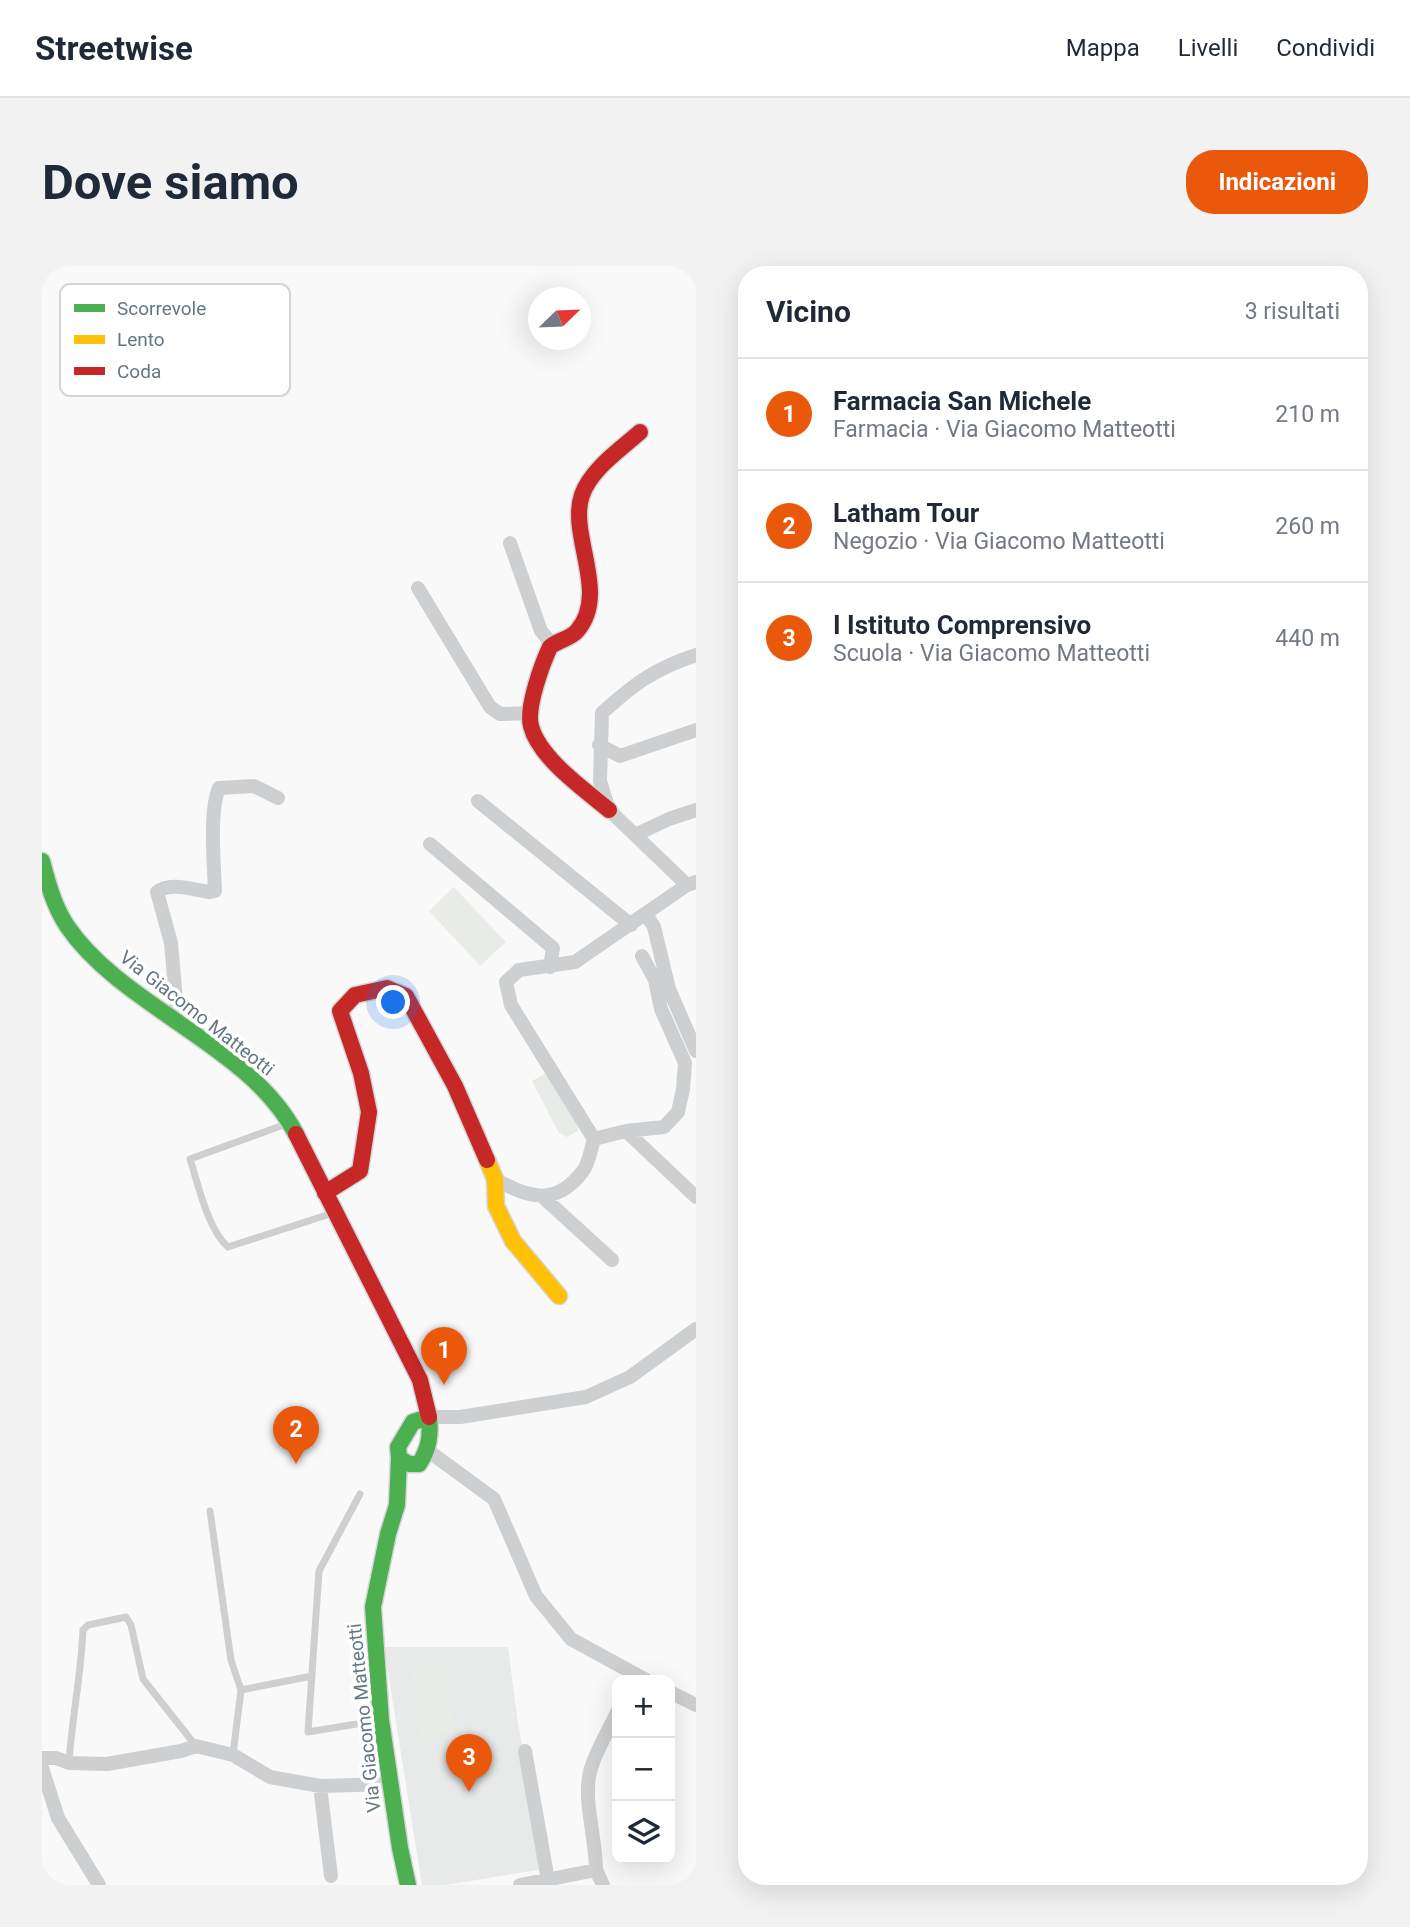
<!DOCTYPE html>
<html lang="it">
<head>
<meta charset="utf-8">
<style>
  body { margin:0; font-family:Roboto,sans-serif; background:#f2f2f3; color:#1f2937 }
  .controls { position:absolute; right:21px; bottom:21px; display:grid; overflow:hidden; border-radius:14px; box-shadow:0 7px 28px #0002 }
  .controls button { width:63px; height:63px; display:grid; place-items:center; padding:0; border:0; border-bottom:2px solid #e0e1e3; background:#fff; color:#1f2937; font:35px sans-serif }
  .compass { position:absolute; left:486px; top:21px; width:63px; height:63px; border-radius:50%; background:#fff; box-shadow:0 7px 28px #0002; rotate:67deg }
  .you { position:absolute; left:352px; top:737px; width:24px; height:24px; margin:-18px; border:5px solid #fff; border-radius:50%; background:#1a73e8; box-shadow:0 0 0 10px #1a73e833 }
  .badge { display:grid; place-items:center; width:46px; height:46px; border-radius:50%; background:#ea580c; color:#fff; font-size:23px; font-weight:700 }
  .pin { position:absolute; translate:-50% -58px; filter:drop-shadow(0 2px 4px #0008) }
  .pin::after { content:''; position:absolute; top:37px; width:24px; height:21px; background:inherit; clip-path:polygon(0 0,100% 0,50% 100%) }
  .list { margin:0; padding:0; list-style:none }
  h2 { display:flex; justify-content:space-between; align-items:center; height:91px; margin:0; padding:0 28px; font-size:30px }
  h2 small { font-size:23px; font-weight:400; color:#747a83 }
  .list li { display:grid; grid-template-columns:46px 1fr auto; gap:21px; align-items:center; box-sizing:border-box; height:112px; padding:0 28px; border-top:2px solid #e0e1e3 }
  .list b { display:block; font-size:26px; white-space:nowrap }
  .list p { margin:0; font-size:23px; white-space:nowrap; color:#747a83 }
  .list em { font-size:23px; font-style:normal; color:#747a83 }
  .icon { flex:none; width:38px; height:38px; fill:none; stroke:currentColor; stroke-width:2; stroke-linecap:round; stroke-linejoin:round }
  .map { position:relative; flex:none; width:654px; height:1619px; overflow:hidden; border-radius:28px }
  header { display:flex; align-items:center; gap:42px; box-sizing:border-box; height:98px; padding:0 35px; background:#fff; border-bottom:2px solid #e0e1e3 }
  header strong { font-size:33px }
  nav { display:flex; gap:38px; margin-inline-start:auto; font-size:24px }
  .intro { display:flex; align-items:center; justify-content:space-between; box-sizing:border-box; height:168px; padding:0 42px }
  h1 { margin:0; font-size:49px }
  .button { padding:18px 32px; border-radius:28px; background:#ea580c; color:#fff; font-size:24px; font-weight:700 }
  main { display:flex; gap:42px; padding:0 42px }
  aside { flex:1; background:#fff; border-radius:28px; box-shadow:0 7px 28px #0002 }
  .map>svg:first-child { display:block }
  .built { fill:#e8e9e9 }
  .green { fill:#e8ebe6 }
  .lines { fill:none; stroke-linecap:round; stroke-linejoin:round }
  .fast-casing { stroke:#d5d6d7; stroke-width:19 }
  .slow-casing { stroke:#d5d6d7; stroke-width:19 }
  .jam-casing { stroke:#d5d6d7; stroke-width:19 }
  .lane { stroke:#cecfd0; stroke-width:7 }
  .street { stroke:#cecfd0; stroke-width:14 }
  .fast { stroke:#4caf50; stroke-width:16 }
  .slow { stroke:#ffc107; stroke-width:16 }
  .jam { stroke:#c62828; stroke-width:16 }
  .labels { text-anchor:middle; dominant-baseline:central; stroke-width:7; stroke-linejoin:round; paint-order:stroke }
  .street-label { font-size:19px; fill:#657683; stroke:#fff }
  .key { fill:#fff; stroke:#d1d6da; stroke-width:2 }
  .key-label { font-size:19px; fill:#657683 }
</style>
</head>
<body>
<header>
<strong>Streetwise</strong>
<nav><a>Mappa</a><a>Livelli</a><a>Condividi</a></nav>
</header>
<div class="intro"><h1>Dove siamo</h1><a class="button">Indicazioni</a></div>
<main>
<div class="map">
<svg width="654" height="1619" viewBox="0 0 654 1619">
  <rect width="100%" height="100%" fill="#f9f9f9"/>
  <path class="built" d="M342 1381H466L475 1450 501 1603 403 1619H380Z"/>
  <path class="green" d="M412 621 464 676 438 700 387 645Z
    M508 805 535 857 536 865 525 871 517 867 490 815Z
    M403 1395 413 1467 378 1471 368 1399Z"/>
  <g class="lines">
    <g class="fast-casing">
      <path id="fast" d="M0 595C6 618 12 640 25 660 81 742 208 779 254 868
        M387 1151C389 1169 387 1183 377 1198H367L357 1192 356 1181 371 1156Z
        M357 1192 355 1239 346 1268 331 1341 339 1454 358 1582 366 1619"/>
    </g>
    <g class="slow-casing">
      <path id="slow" d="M445 894 453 913 454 940 471 975 517 1030"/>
    </g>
    <g class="jam-casing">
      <path id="jam" d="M567 544C543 524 497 492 489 460 484 442 500 398 508 381 516 374 528 373 535 365 568 327 526 269 540 229 549 203 579 183 598 166
        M254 868 378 1114 387 1151
        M283 927 318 905 327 846 319 807 298 745 313 729 345 722 364 730 413 820 445 894"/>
    </g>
    <path class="lane" d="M247 857 148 893C156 918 166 964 186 981L291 947
      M318 1228 277 1305 266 1466 339 1454
      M168 1245 189 1394 199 1424 191 1488
      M199 1424 270 1410
      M27 1496C30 1452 39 1409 41 1364L46 1359 84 1351 89 1359 101 1413 154 1480"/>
    <path class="street" d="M468 277 499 365 510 378
      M376 322 448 441 458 448 490 447
      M557 479 578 490 654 464
      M436 535 589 659
      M593 569 627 553 654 544
      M388 578 511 682 508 701
      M645 619 567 544 558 515 560 447C592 418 612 403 654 389
      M604 648 612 661 627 723 654 785
      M136 757 129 677 115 626C128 615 152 624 168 626L173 625C172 598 167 545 177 522L212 520 236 532
      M584 865 654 931
      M552 873 584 865 622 861 636 846 641 823 643 797 619 743 613 714 600 690
      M453 913C486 932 514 941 541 905 547 897 549 883 552 873L469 739 464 716 477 704 533 696 645 619 654 616
      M502 932 570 994
      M387 1151H418L544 1131 588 1111 654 1063
      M385 1184 452 1233 494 1330 529 1373 604 1414
      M628 1426 654 1439
      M483 1485 506 1614
      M0 1492H14L27 1497 65 1498 139 1485 154 1480 191 1489 228 1511 278 1520 348 1518
      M0 1502 16 1552 57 1619
      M278 1520 289 1610
      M554 1604 561 1619
      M478 1619 554 1604C554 1572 541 1535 548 1506 552 1488 567 1464 575 1446"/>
    <use href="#fast" class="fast"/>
    <use href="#slow" class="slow"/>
    <use href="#jam" class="jam"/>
  </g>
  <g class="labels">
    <g class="street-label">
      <text transform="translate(155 747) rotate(38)">Via Giacomo Matteotti</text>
      <text transform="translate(322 1452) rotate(-96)">Via Giacomo Matteotti</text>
    </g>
  </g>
  <rect x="18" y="18" width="230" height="112" rx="10" class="key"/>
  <rect x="32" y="38" width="31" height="8" fill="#4caf50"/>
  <rect x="32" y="69" width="31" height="9" fill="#ffc107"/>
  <rect x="32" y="101" width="31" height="8" fill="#c62828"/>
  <g class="key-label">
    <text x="75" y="49">Scorrevole</text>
    <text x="75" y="80">Lento</text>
    <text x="75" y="112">Coda</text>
  </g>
</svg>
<div class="controls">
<button>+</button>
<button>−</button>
<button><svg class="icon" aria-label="layers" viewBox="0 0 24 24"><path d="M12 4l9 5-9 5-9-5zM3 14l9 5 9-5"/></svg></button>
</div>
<svg class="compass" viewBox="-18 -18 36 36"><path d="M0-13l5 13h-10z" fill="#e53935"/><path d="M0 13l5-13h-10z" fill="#747a83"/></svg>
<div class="you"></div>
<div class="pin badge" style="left:402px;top:1119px">1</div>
<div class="pin badge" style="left:254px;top:1198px">2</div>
<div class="pin badge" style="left:427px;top:1526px">3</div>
</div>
<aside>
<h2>Vicino<small>3 risultati</small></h2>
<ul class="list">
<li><span class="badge">1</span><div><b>Farmacia San Michele</b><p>Farmacia · Via Giacomo Matteotti</p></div><em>210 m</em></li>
<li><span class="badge">2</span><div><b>Latham Tour</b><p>Negozio · Via Giacomo Matteotti</p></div><em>260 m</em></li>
<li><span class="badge">3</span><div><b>I Istituto Comprensivo</b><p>Scuola · Via Giacomo Matteotti</p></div><em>440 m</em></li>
</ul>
</aside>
</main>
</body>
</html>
